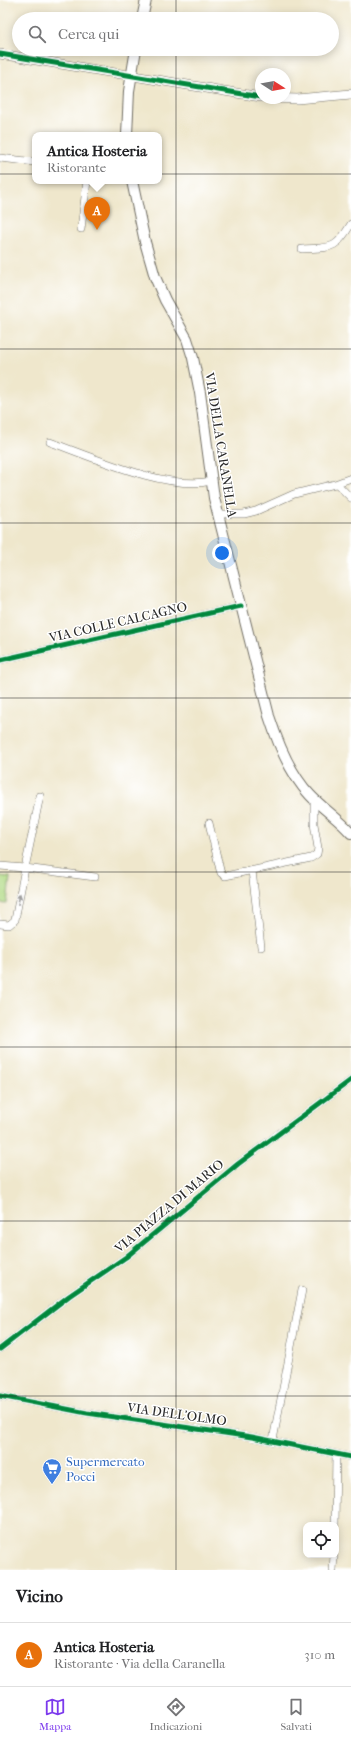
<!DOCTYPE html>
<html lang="it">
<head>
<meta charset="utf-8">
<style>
  body { margin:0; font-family:"IM FELL French Canon",serif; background:#f2f2f2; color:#202124 }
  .controls { position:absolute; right:12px; bottom:12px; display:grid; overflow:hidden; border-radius:8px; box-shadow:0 2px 10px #0003 }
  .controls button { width:36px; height:36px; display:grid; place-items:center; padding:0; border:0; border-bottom:1px solid #e0e0e0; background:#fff; color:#202124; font:20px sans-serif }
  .compass { position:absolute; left:255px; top:68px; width:36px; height:36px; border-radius:50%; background:#fff; box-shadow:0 2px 10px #0003; rotate:101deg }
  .you { position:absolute; left:222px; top:553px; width:14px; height:14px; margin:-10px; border:3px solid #fff; border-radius:50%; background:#1a73e8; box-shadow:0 0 0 6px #1a73e833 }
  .badge { display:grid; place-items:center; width:26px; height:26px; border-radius:50%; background:#7c3aed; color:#fff; font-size:13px; font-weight:700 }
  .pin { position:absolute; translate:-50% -33px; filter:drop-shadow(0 1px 2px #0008) }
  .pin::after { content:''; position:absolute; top:21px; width:14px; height:12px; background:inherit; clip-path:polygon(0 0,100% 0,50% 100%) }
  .popup { position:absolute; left:32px; top:132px; width:130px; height:52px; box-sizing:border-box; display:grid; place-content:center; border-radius:8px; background:#fff; filter:drop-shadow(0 1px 3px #0005); font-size:13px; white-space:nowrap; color:#757577 }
  .popup b { font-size:15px; color:#202124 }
  .popup::after { content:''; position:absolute; left:50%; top:100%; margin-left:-8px; border:8px solid transparent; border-top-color:#fff }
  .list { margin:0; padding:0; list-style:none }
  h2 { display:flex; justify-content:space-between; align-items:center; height:52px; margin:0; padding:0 16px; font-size:17px }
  h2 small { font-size:13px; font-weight:400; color:#757577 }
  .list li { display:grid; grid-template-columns:26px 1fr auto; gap:12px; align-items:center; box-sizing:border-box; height:64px; padding:0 16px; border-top:1px solid #e0e0e0 }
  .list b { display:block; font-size:15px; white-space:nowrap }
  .list p { margin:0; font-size:13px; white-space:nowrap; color:#757577 }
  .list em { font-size:13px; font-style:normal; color:#757577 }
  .icon { flex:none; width:22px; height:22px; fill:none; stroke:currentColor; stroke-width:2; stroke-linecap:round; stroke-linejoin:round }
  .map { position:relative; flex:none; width:351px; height:1570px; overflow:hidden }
  .search { position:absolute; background:#fff; box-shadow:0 2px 10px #0003; left:12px; right:12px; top:12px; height:44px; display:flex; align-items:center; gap:10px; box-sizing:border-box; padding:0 14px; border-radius:22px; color:#757577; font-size:15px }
  .sheet { height:116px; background:#fff }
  nav { display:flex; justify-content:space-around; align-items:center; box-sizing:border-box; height:56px; border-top:1px solid #e0e0e0; background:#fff; font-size:11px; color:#757577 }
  nav a { display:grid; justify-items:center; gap:2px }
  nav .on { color:#7c3aed }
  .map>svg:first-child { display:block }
  .green { fill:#b1da85; stroke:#6e8258 }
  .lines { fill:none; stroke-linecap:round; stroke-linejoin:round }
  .minor-casing { stroke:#706d63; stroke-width:8 }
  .tertiary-casing { stroke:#706d63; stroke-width:10 }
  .secondary-casing { stroke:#706d63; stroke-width:12 }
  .minor { stroke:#fff; stroke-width:7 }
  .tertiary { stroke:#fff; stroke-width:9 }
  .secondary { stroke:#fff; stroke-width:10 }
  .cycleway-casing { stroke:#fff; stroke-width:8 }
  .cycleway { stroke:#00873e; stroke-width:5 }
  .oneway { fill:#a0a0a0 }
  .grid { fill:none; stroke:#2b2b2b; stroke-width:1; stroke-opacity:0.55 }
  .labels { text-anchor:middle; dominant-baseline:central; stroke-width:3; stroke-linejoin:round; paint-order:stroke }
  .street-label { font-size:13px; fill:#2b2b2b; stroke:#fff }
  .shop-label { font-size:13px; fill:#366cbe; stroke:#fff; text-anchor:start }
</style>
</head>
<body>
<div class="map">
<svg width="351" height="1570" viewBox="0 0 351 1570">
  <rect width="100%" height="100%" fill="#fff"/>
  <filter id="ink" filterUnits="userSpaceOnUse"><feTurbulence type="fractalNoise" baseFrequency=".025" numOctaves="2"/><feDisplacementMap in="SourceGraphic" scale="8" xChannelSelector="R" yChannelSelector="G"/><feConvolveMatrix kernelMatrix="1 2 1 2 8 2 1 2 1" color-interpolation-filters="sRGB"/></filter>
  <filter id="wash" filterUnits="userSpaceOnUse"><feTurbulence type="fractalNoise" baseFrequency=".012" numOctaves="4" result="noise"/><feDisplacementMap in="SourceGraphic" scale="16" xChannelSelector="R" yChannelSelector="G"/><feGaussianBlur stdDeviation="0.9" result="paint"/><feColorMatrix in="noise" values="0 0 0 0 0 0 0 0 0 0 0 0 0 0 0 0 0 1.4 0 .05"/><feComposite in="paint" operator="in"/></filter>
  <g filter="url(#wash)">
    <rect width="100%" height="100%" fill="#efe7cc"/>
    <path class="green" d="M0 876 10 877 7 904 0 903Z"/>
  </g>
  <g filter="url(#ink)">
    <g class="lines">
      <g class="minor-casing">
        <path id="minor" d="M0 158 35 162
          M81 229 87 181
          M302 249C331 247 335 251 351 224
          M50 442C92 457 168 491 211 481
          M337 484 351 498
          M218 514H244L256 511 294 494 335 484 351 478
          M0 660 241 606
          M40 796 25 868 95 877
          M209 823 220 870 221 873 225 876 311 858 317 854 318 848 314 824V799
          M0 866 25 868 15 920 9 925 0 924
          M252 871 261 947
          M0 1349 69 1296 126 1257 238 1164 351 1080
          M0 1396 87 1413 252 1437 351 1457
          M273 1440 302 1290
          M335 1525 336 1454
          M333 1570 334 1555"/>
      </g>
      <g class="tertiary-casing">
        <path id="tertiary" d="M0 54 261 97
          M270 98 297 99 351 94"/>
      </g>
      <g class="secondary-casing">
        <path id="secondary" d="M142 19 146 0
          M127 135 129 91 136 49
          M132 181 145 242 155 277 165 300 187 339 193 358 200 393 214 498 269 716C278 744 290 774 310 795 323 809 339 819 351 833"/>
      </g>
      <use href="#minor" class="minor"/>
      <use href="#tertiary" class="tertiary"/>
      <use href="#secondary" class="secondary"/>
      <g class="cycleway-casing">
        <path id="cycleway" d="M0 54 261 97
          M0 660 241 606
          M0 1349 69 1296 126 1257 238 1164 351 1080
          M0 1396 87 1413 252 1437 351 1457"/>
      </g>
      <use href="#cycleway" class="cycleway"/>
    </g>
    <defs><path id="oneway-solid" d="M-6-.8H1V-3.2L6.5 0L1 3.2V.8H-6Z"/></defs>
    <use class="oneway" href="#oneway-solid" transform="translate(19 899) rotate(-79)"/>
  </g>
  <path class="grid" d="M176 0V19M176 49V1570M0 174H351M0 349H351M0 523H351M0 698H351M0 872H351M0 1047H351M0 1221H351M0 1396H351"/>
  <defs>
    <g id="supermarket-pin" transform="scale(1)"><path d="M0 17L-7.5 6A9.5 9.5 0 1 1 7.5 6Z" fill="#3f7fe0" stroke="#fff"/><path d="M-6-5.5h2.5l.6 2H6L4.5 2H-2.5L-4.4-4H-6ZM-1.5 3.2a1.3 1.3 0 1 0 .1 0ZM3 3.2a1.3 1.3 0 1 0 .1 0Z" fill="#fff"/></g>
  </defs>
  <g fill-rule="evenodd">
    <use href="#supermarket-pin" x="52" y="1468"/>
  </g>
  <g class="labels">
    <g class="street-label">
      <text transform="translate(221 445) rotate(81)">VIA DELLA CARANELLA</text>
      <text transform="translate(118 622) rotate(-13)">VIA COLLE CALCAGNO</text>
      <text transform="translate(169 1206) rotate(-40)">VIA PIAZZA DI MARIO</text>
      <text transform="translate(177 1414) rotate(8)">VIA DELL'OLMO</text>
    </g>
    <g class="shop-label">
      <text x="66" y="1461">Supermercato<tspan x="66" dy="15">Pocci</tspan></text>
    </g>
  </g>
</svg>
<div class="controls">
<button><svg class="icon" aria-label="locate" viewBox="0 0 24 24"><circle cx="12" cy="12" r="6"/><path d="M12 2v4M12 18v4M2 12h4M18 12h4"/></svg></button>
</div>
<svg class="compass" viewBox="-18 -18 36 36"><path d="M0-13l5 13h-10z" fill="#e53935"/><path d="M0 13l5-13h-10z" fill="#757577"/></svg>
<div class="you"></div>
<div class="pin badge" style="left:97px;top:230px;background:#e8710a">A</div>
<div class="popup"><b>Antica Hosteria</b>Ristorante</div>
<div class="search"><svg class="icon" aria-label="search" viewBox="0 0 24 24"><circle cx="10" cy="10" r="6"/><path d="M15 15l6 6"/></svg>Cerca qui</div>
</div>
<section class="sheet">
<h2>Vicino<small></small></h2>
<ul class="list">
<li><span class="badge" style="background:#e8710a">A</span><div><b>Antica Hosteria</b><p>Ristorante · Via della Caranella</p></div><em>310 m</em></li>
</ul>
</section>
<nav>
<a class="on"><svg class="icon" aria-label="map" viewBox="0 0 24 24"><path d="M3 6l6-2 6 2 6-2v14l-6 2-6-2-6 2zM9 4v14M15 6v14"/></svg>Mappa</a>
<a><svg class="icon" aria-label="directions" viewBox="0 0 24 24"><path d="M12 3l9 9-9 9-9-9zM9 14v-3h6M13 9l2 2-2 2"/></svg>Indicazioni</a>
<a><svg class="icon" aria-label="saved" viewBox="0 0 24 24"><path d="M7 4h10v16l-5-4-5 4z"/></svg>Salvati</a>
</nav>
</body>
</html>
